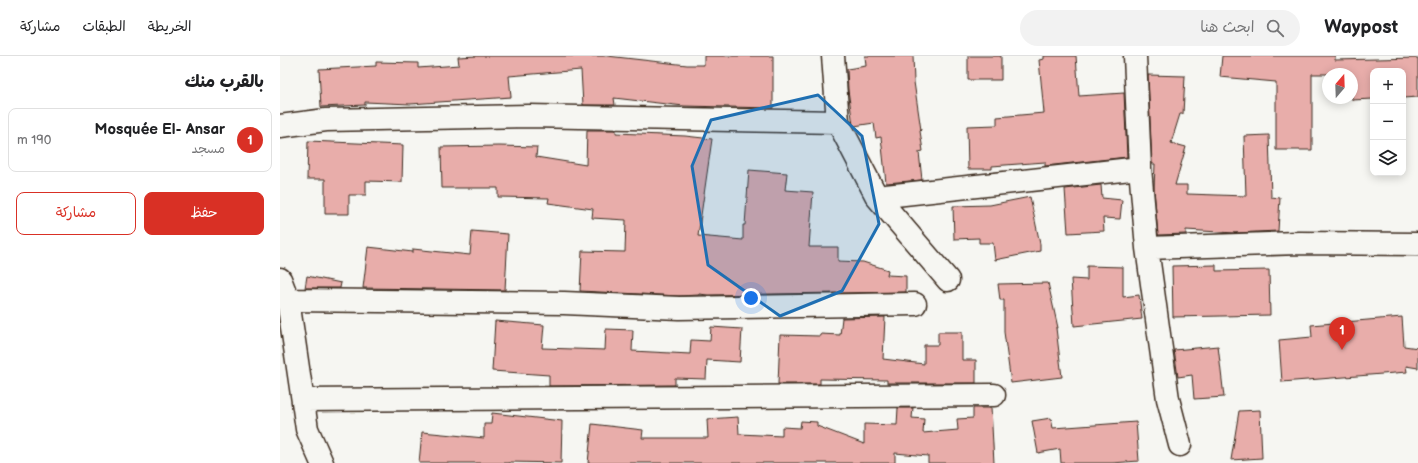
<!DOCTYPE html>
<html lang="ar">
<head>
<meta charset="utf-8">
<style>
  body { margin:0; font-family:"Balsamiq Sans","Playpen Sans Arabic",sans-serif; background:#f2f2f2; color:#202124; direction:rtl }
  .controls { position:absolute; right:12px; top:12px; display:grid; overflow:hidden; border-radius:8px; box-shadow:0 2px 10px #0003 }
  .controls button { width:36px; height:36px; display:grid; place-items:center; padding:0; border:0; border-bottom:1px solid #e0e0e0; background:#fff; color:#202124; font:20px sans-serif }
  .compass { position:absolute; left:1042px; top:12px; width:36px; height:36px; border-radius:50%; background:#fff; box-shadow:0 2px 10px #0003; rotate:19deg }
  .you { position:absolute; left:471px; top:242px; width:14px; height:14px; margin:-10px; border:3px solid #fff; border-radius:50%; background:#1a73e8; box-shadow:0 0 0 6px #1a73e833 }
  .badge { display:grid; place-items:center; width:26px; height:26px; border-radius:50%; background:#d93025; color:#fff; font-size:13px; font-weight:700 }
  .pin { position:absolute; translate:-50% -33px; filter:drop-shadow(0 1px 2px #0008) }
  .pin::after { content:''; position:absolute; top:21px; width:14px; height:12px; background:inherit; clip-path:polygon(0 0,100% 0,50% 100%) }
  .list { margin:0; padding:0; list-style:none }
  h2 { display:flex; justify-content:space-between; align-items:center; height:52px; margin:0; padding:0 16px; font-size:17px }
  h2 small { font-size:13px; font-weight:400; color:#757577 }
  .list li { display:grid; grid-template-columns:26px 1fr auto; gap:12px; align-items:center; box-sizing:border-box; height:64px; margin:0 8px 8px; padding:0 8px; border:1px solid #e0e0e0; border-radius:8px }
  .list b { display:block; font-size:15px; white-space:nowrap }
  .list p { margin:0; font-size:13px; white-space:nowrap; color:#757577 }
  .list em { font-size:13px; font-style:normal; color:#757577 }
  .actions { display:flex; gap:8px; padding:12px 16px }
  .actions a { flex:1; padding:9px 0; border:1px solid #d93025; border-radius:8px; text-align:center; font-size:14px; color:#d93025 }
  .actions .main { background:#d93025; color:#fff }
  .icon { flex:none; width:22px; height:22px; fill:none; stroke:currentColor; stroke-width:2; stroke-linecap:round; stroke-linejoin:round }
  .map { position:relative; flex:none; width:1138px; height:407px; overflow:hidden; direction:ltr }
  header { display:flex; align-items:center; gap:24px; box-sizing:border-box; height:56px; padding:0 20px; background:#fff; border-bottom:1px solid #e0e0e0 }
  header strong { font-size:19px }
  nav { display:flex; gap:22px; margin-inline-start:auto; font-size:14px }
  .search { width:280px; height:36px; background:#f2f2f2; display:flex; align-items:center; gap:10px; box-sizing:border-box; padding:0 14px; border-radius:22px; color:#757577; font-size:15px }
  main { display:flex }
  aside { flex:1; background:#fff }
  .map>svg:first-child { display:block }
  .building { fill:#e8adaa; stroke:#3b2a1e }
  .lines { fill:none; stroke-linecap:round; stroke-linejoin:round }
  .minor-casing { stroke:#3b2a1e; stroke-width:25 }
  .minor { stroke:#f6f6f2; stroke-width:22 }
  .marked { fill:#1f6fb2; fill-opacity:0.2; stroke:#1f6fb2; stroke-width:3; stroke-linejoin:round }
</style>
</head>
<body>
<header>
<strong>Waypost</strong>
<div class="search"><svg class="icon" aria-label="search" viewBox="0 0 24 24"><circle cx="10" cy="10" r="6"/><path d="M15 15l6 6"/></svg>ابحث هنا</div>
<nav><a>الخريطة</a><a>الطبقات</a><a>مشاركة</a></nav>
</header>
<main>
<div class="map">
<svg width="1138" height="407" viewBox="0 0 1138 407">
  <rect width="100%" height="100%" fill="#f6f6f2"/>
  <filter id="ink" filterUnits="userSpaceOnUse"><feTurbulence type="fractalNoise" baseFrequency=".025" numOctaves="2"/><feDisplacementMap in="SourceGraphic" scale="8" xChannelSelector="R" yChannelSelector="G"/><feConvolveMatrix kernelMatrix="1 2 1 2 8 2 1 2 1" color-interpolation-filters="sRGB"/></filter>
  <g filter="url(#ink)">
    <path class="building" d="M198 0H327L407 9H424V0H493V52L404 50 334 42 335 49H303L301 14 229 20 231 41 130 48 85 46V49L41 51 39 13 96 10V6L138 7V12L179 9 178 1Z
      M585 0H633L634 26 641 74 640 75 643 95 639 96 642 124 606 127 601 81 596 82 594 67 574 70 573 69 568 34 567 13 586 10Z
      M688 0H721V24H688Z
      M764 0H796L799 40 844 37 847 101 765 110V106L712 110V113H688L687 70 717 69V61L764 57 759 4 764 3Z
      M942 0H1055V4L1138 2V41L1123 42V15H1093V43L1072 44V18H1032V94H996V26L940 21Z
      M868 19 905 20 903 58H900L891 87 906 91 895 129H907V138L966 140 964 80 989 79 991 141 1000 142 998 175 955 177 906 174V178L878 179 874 133 875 108H872Z
      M307 74H336V77L405 80 432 83 418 180 463 184V169H465L469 114 507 117 505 134 533 136 529 191H558V205L583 206 608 214 607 219 626 220V236L428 239 419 238V239L399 240 300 235 302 195 345 196 346 164 312 162 313 153 268 147 269 142 218 141V132H162L161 91 219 90 257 91 256 101 306 109Z
      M28 85 123 89 122 126 86 125V139H69V158H45V123H27Z
      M821 129 822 142 842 144 840 163 823 162 824 175 788 177 785 133Z
      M750 141 760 188V195L715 204 713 187H699V182L674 183 673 150 710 149Z
      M192 175 228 178 225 234 83 232 88 191 133 196V193L190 199Z
      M936 209V215L989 214 990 259 893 261 892 210Z
      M807 210 843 211V241L859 239 862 263 794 270 791 223 807 224Z
      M27 220 61 227 60 232H25Z
      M768 227 778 272H776L782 321 731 327 724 276V244H720L718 228Z
      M605 261 603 303 644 308V289H658V276H682V304H696V327H607V324L540 323V328H498L500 279 540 280V278L560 279 562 262Z
      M1122 261 1124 290 1138 292V312L1126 310 1127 316 1002 326 999 284 1032 281 1031 269Z
      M215 265 264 269 262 292 325 294 326 273 353 274 352 295 410 298 411 284 430 285 431 271 462 273 460 306 427 304 426 323 395 322V329L269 330V319L212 315Z
      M938 290 944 341 914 343 912 319 898 321 894 294Z
      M618 352H633L632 362 644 363 643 377 678 374 677 363 693 362V352H711L714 407H648V400L615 397V407H308L312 368 363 374 362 382H428L427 363 458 361 459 378 502 380V371L520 372 521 365 537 366V370L584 388V368L617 369Z
      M980 354 982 402 951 404 959 355Z
      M212 357 282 365 281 407 230 406V407H139L142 376 204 382V368H211Z
      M771 362 773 372 856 366 859 405 832 407H781L780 393 758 397 752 365Z"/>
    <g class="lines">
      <g class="minor-casing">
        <path id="minor" d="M553 0 558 66 597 141 860 112
          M855 0 860 112 867 192 888 343 900 389
          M0 70 46 64 249 60 558 66
          M597 141 668 224
          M867 192 1019 187 1138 188
          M0 223 8 244 27 373 42 407
          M8 244 284 247 399 252 635 248
          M24 344 714 339"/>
      </g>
      <use href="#minor" class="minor"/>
    </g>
  </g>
  <path class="marked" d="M538 39 582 80 599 168 562 235 500 260 428 209 412 110 431 64Z"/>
</svg>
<div class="controls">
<button>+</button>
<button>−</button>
<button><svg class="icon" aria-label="layers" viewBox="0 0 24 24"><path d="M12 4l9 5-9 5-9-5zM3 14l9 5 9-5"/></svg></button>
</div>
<svg class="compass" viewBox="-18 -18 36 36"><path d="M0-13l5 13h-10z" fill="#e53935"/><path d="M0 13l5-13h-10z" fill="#757577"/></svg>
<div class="you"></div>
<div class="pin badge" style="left:1062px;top:294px">1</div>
</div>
<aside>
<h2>بالقرب منك<small></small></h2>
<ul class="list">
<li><span class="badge">1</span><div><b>Mosquée El- Ansar</b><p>مسجد</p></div><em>190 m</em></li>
</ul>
<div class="actions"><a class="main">حفظ</a><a>مشاركة</a></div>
</aside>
</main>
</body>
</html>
